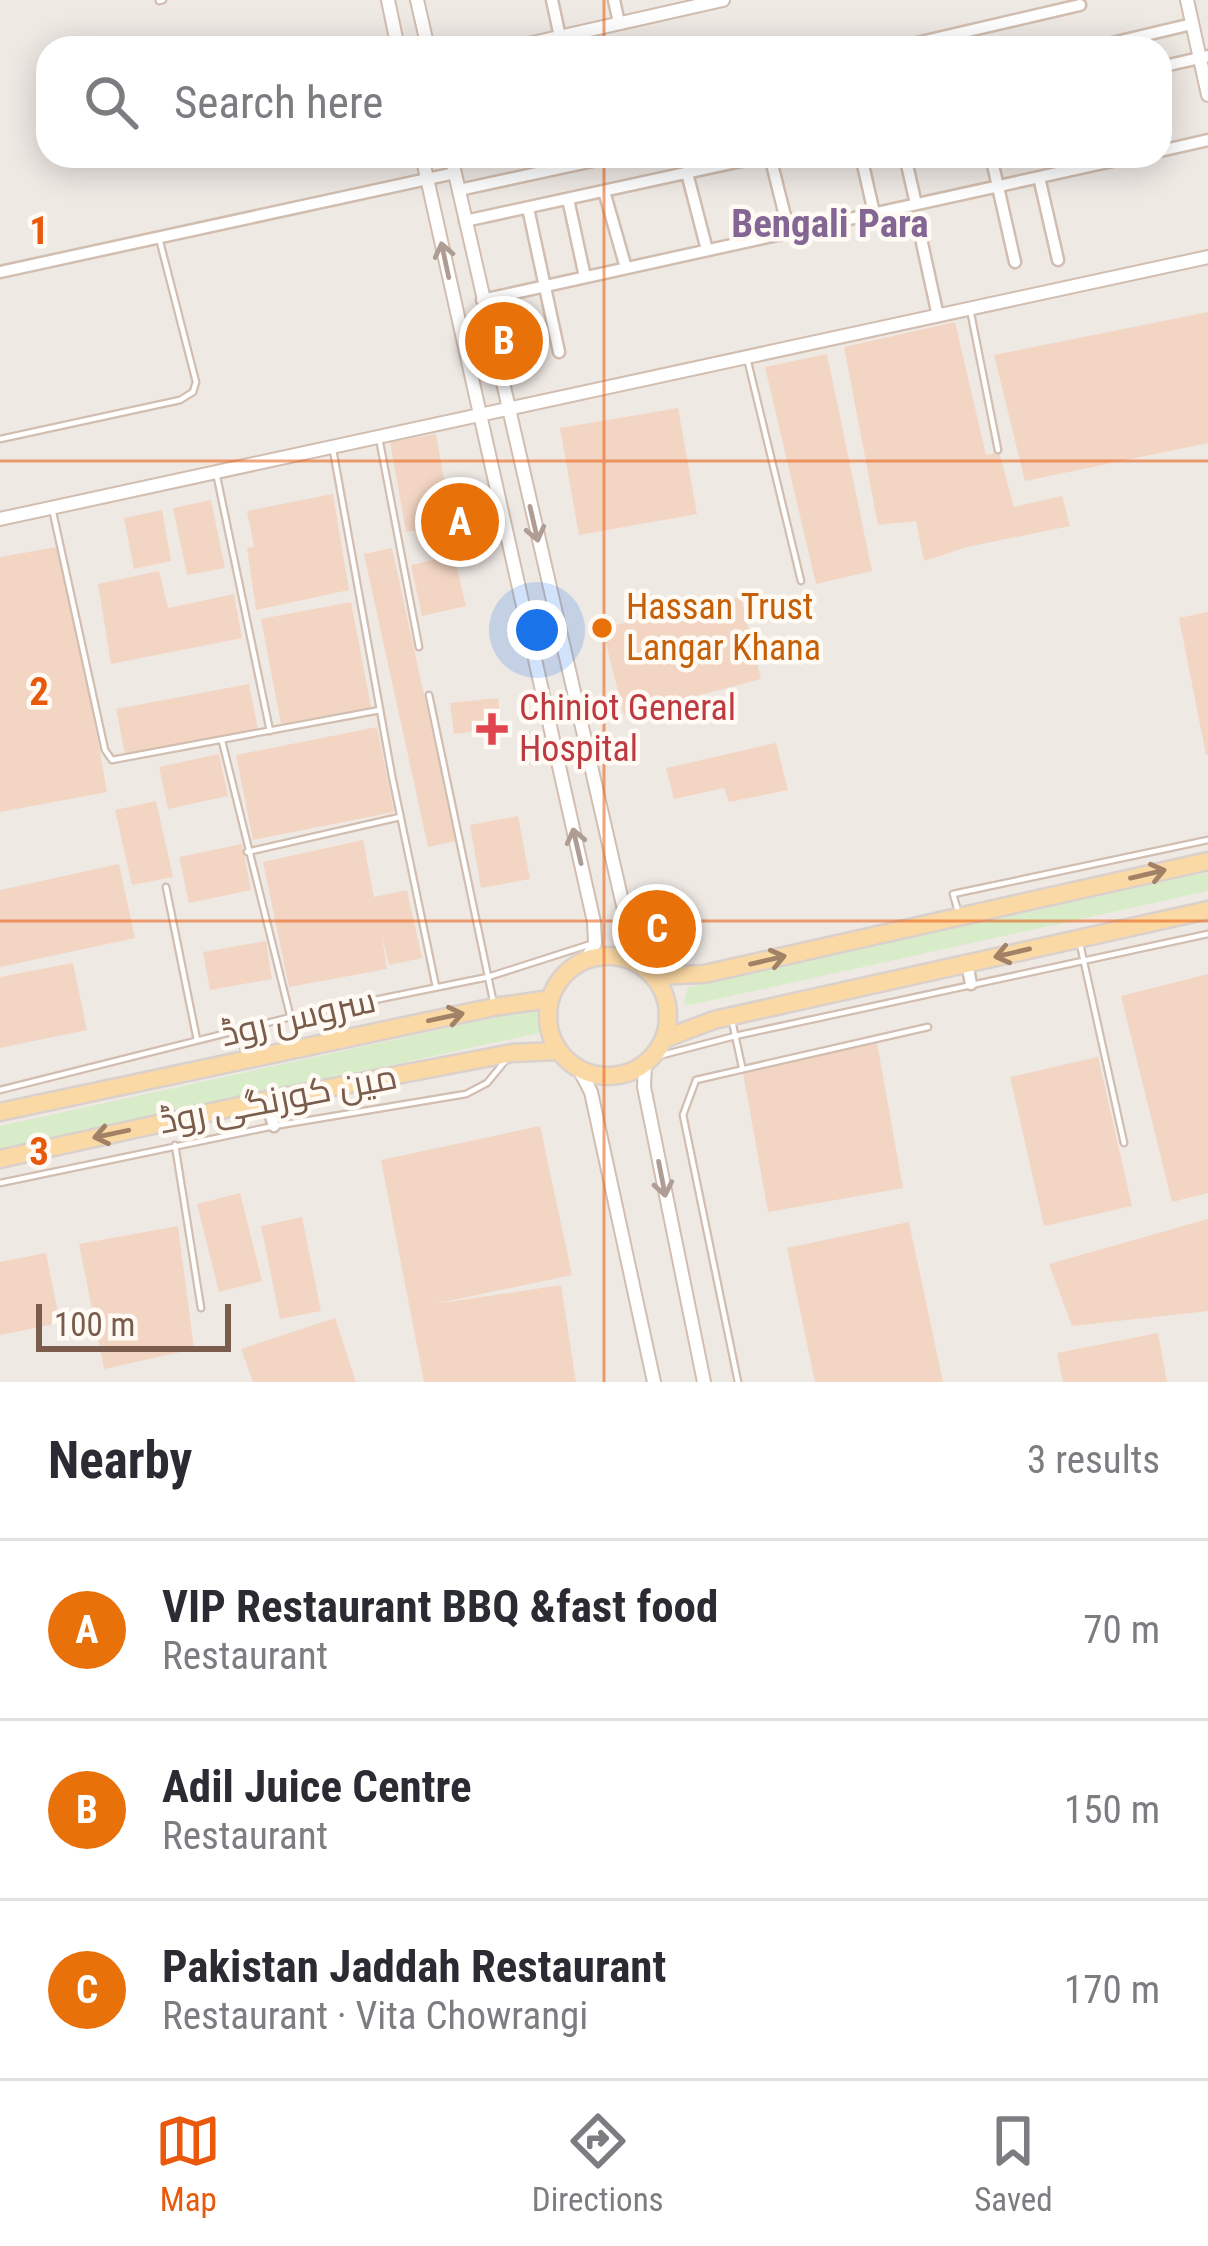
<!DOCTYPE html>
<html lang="en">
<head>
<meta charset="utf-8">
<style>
  body { margin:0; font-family:"Roboto Condensed",Cairo,sans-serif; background:#f2f2f3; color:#2b2b33 }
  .scale { position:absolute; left:36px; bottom:30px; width:195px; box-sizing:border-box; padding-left:12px; border:6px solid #7a5c4d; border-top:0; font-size:33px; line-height:42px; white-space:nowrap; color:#7a5c4d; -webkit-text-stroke:9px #fffaf3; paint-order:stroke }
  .you { position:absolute; left:537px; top:630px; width:42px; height:42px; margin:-30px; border:9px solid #fff; border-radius:50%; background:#1a73e8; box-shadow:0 0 0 18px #1a73e833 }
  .badge { display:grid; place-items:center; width:78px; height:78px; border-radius:50%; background:#ea580c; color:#fff; font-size:39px; font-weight:700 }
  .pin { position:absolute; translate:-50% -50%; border:6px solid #fff; box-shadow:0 3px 12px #0006 }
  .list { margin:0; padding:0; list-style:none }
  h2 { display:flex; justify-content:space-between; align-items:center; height:156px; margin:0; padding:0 48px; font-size:51px }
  h2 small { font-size:39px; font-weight:400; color:#7c7c81 }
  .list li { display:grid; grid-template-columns:78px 1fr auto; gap:36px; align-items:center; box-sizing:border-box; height:180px; padding:0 48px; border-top:3px solid #e1e1e2 }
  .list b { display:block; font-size:45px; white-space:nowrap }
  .list p { margin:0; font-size:39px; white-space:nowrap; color:#7c7c81 }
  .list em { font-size:39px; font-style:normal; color:#7c7c81 }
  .icon { flex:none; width:66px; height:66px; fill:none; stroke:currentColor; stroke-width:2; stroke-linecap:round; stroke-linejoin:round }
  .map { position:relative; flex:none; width:1208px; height:1382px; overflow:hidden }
  .search { position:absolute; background:#fff; box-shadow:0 6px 30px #0003; left:36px; right:36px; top:36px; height:132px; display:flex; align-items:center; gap:30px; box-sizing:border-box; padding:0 42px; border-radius:36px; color:#7c7c81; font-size:45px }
  .sheet { height:696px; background:#fff }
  nav { display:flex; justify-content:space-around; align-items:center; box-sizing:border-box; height:168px; border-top:3px solid #e1e1e2; background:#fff; font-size:33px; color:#7c7c81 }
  nav a { display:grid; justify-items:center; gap:6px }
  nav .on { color:#ea580c }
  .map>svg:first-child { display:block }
  .industrial { fill:#efe9e4; fill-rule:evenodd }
  .green { fill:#d8ecc9 }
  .building { fill:#f3d5c3 }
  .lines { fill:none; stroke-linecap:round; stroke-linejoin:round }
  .service-casing { stroke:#d1beb0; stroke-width:9 }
  .minor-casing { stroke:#d1beb0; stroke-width:15 }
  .tertiary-casing { stroke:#d1beb0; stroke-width:16 }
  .primary-casing { stroke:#dad1cd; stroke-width:21 }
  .service { stroke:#fff; stroke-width:4.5 }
  .minor { stroke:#fff; stroke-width:10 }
  .tertiary { stroke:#fff; stroke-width:12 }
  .primary { stroke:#fbd9a5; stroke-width:16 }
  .oneway { stroke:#af9d94 }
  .oneway2 { stroke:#a18267 }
  .grid { fill:none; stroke:#e8590c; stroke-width:3; stroke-opacity:0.55 }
  .food-dot { fill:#e8710a; stroke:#fffaf3; stroke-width:4.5 }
  .health-dot { fill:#e0444e; stroke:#fffaf3; stroke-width:4.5 }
  .labels { text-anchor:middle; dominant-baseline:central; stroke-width:9; stroke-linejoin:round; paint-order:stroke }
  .food-label { font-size:36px; fill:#c56008; stroke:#fffaf3; text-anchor:start }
  .health-label { font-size:36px; fill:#be3a42; stroke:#fffaf3; text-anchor:start }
  .street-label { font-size:36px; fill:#7a5c4d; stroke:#fffaf3 }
  .neighbourhood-label { font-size:39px; font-weight:bold; fill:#846695; stroke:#fffaf3 }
  .grid-label { font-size:39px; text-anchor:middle; font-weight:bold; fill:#e8590c; stroke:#fffaf3; stroke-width:9; stroke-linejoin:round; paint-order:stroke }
</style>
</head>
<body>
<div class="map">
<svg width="1208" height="1382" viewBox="0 0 1208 1382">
  <rect width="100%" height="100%" fill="#fdf6ec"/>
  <path class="industrial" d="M0 0H1208V1382H0ZM48 48H1160V156H48Z"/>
  <path class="green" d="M1208 872V891L690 1005 684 1003 688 987Z
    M534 1009 537 1010 542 1028 539 1033 0 1151V1126Z"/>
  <path class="building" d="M1208 312V443L1025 481 994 355Z
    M955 322 986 455 999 452 1014 507 1062 496 1070 526 967 547 924 561 916 521 878 525 844 347Z
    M827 354 872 571 816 584 765 367Z
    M678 408 697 514 579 535 560 428Z
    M436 434 452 524 406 532 390 442Z
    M333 494 349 590 256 610 247 548 254 547 247 511Z
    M211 500 225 568 187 575 173 508Z
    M162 510 171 561 134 569 124 518Z
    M63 546 107 792 0 812V557Z
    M392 548 456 841 428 847 364 554Z
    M454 555 466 606 422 616 411 565Z
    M159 571 168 608 234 594 242 638 111 664 98 584Z
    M741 597 761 679 624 715 602 628Z
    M351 602 371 707 281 724 261 619Z
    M1208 612V755H1206L1179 618Z
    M249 684 258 729 125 754 116 709Z
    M498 698 502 728 454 734 450 703Z
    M377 727 394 812 253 840 236 755Z
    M776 743 788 790 729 802 724 788 674 799 666 768Z
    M219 754 228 796 168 809 159 767Z
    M156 801 173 877 132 885 115 810Z
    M518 816 530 879 481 888 470 825Z
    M363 840 374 897 407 890 422 958 389 965 382 937 387 969 289 987 263 862Z
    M242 844 251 890 189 903 179 857Z
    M119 864 135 938 0 967V890Z
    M266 941 272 979 210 990 203 952Z
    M73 963 87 1030 0 1048V977Z
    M1208 974V1193L1172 1202 1121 996Z
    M877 1043 903 1188 768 1212 742 1067Z
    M1098 1057 1132 1206 1044 1226 1010 1077Z
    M540 1126 572 1275 434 1304 561 1285 576 1382H424L381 1160Z
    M240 1193 262 1281 219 1292 197 1204Z
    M302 1217 321 1311 280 1319 261 1226Z
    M1208 1219V1311L1072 1326 1049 1264Z
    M909 1222 943 1382H815L787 1248Z
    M178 1226 194 1349 104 1369 79 1244Z
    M46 1253 60 1323 0 1335V1262Z
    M335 1318 356 1382H253L241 1349Z
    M1158 1333 1167 1382H1063L1057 1353Z"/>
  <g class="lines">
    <g class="service-casing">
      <path id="service" d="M159 1 163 0
        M970 309 998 450
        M747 358 801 581
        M379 438 419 647
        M0 439 180 400 193 392 196 382 159 238
        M333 450 392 776 436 987
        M216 472 270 731
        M52 508 105 750 112 760 380 710
        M429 695 493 1000
        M222 741 290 1015
        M247 852 400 817
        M166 887 197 1040
        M958 911 953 894 1208 840
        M1080 944 1124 1143
        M732 1021 742 1067
        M651 1058 735 1036 1208 934
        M0 1090 291 1017 488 977 588 945
        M175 1145 201 1308
        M0 1183 274 1126 466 1094 487 1083 506 1060
        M738 1382 683 1115 696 1080 928 1027"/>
    </g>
    <g class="minor-casing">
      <path id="minor" d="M552 0 560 37
        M614 0 619 23
        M895 48 1080 5
        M1091 48 1192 24
        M1160 67 1208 56
        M1160 151 1208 140
        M770 156 789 232
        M861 156 874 213
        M905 156 916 204
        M991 156 1015 262
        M687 173 707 250
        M1039 177 1058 260
        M459 190 616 156
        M604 191 626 268
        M568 199 585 277
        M528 208 559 352
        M465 221 764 156
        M922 243 938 316
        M0 272 455 173
        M482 300 1135 156
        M967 963 971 984
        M242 1029 249 1058
        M266 1100 274 1126"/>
    </g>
    <g class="tertiary-casing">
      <path id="tertiary" d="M388 0 398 48
        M417 0 428 48
        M1187 0 1208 95
        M510 48 723 0
        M422 156 594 922 595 943 587 959
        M451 156 636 962
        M0 519 1208 257
        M645 1063 644 1087 704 1382
        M579 1069 591 1092 654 1382"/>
    </g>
    <g class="primary-casing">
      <path id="primary" d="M548 1016a60 60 0 1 1 120 0a60 60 0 1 1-120 0Z
        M653 976 704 974 1208 861
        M664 1039 714 1020 1208 910
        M0 1112 494 1007 550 999
        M0 1159 266 1100 512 1053 557 1051"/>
    </g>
    <use href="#service" class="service"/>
    <use href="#minor" class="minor"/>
    <use href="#tertiary" class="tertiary"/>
    <use href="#primary" class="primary"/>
  </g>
  <defs><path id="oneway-shaft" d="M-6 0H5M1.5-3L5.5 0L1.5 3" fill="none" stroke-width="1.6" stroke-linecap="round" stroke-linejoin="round" transform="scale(3)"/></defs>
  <g class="oneway">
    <use href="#oneway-shaft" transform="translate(445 260) rotate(-102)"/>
    <use href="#oneway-shaft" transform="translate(534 524) rotate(77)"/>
    <use href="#oneway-shaft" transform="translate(577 846) rotate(-103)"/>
    <use href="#oneway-shaft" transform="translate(662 1179) rotate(79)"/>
  </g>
  <g class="oneway2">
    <use href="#oneway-shaft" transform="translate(1148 874) rotate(-13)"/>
    <use href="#oneway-shaft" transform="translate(1012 953) rotate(167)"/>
    <use href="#oneway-shaft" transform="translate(768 960) rotate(-13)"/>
    <use href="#oneway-shaft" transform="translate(446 1017) rotate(-12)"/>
    <use href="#oneway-shaft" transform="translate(111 1134) rotate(168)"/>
  </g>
  <path class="grid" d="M604 0V48M604 156V1382M0 461H1208M0 921H1208"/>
  <circle class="food-dot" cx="602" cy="628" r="12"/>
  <path class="health-dot" d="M486 711h12v12h12v12h-12v12h-12v-12h-12v-12h12z"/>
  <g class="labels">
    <g class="food-label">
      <text x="626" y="607">Hassan Trust<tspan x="626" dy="41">Langar Khana</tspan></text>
    </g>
    <g class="health-label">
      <text x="519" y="708">Chiniot General<tspan x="519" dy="41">Hospital</tspan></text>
    </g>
    <g class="street-label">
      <text transform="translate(298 1017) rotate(-13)">سروس روڈ</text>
      <text transform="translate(278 1099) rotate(-11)">مین کورنگی روڈ</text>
    </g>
    <g class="neighbourhood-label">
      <text x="830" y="224">Bengali Para</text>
    </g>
  </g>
  <g class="grid-label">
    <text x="39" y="244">1</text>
    <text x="39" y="705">2</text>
    <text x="39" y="1165">3</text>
  </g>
</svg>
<div class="scale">100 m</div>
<div class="you"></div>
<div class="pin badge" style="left:460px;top:522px;background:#e8710a">A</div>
<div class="pin badge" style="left:504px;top:341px;background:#e8710a">B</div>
<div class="pin badge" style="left:657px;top:929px;background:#e8710a">C</div>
<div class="search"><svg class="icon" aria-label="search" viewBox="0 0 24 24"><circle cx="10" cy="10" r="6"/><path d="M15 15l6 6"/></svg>Search here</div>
</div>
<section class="sheet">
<h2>Nearby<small>3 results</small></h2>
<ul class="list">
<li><span class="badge" style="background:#e8710a">A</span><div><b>VIP Restaurant BBQ &amp;fast food</b><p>Restaurant</p></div><em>70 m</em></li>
<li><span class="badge" style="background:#e8710a">B</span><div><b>Adil Juice Centre</b><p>Restaurant</p></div><em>150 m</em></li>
<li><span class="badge" style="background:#e8710a">C</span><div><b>Pakistan Jaddah Restaurant</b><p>Restaurant · Vita Chowrangi</p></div><em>170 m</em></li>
</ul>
</section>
<nav>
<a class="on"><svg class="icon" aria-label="map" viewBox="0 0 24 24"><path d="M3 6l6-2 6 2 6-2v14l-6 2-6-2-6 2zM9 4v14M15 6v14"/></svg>Map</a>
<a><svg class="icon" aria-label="directions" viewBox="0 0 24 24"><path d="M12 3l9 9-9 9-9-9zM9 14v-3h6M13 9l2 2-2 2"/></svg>Directions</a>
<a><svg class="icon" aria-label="saved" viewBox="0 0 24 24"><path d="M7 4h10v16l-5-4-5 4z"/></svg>Saved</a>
</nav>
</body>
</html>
